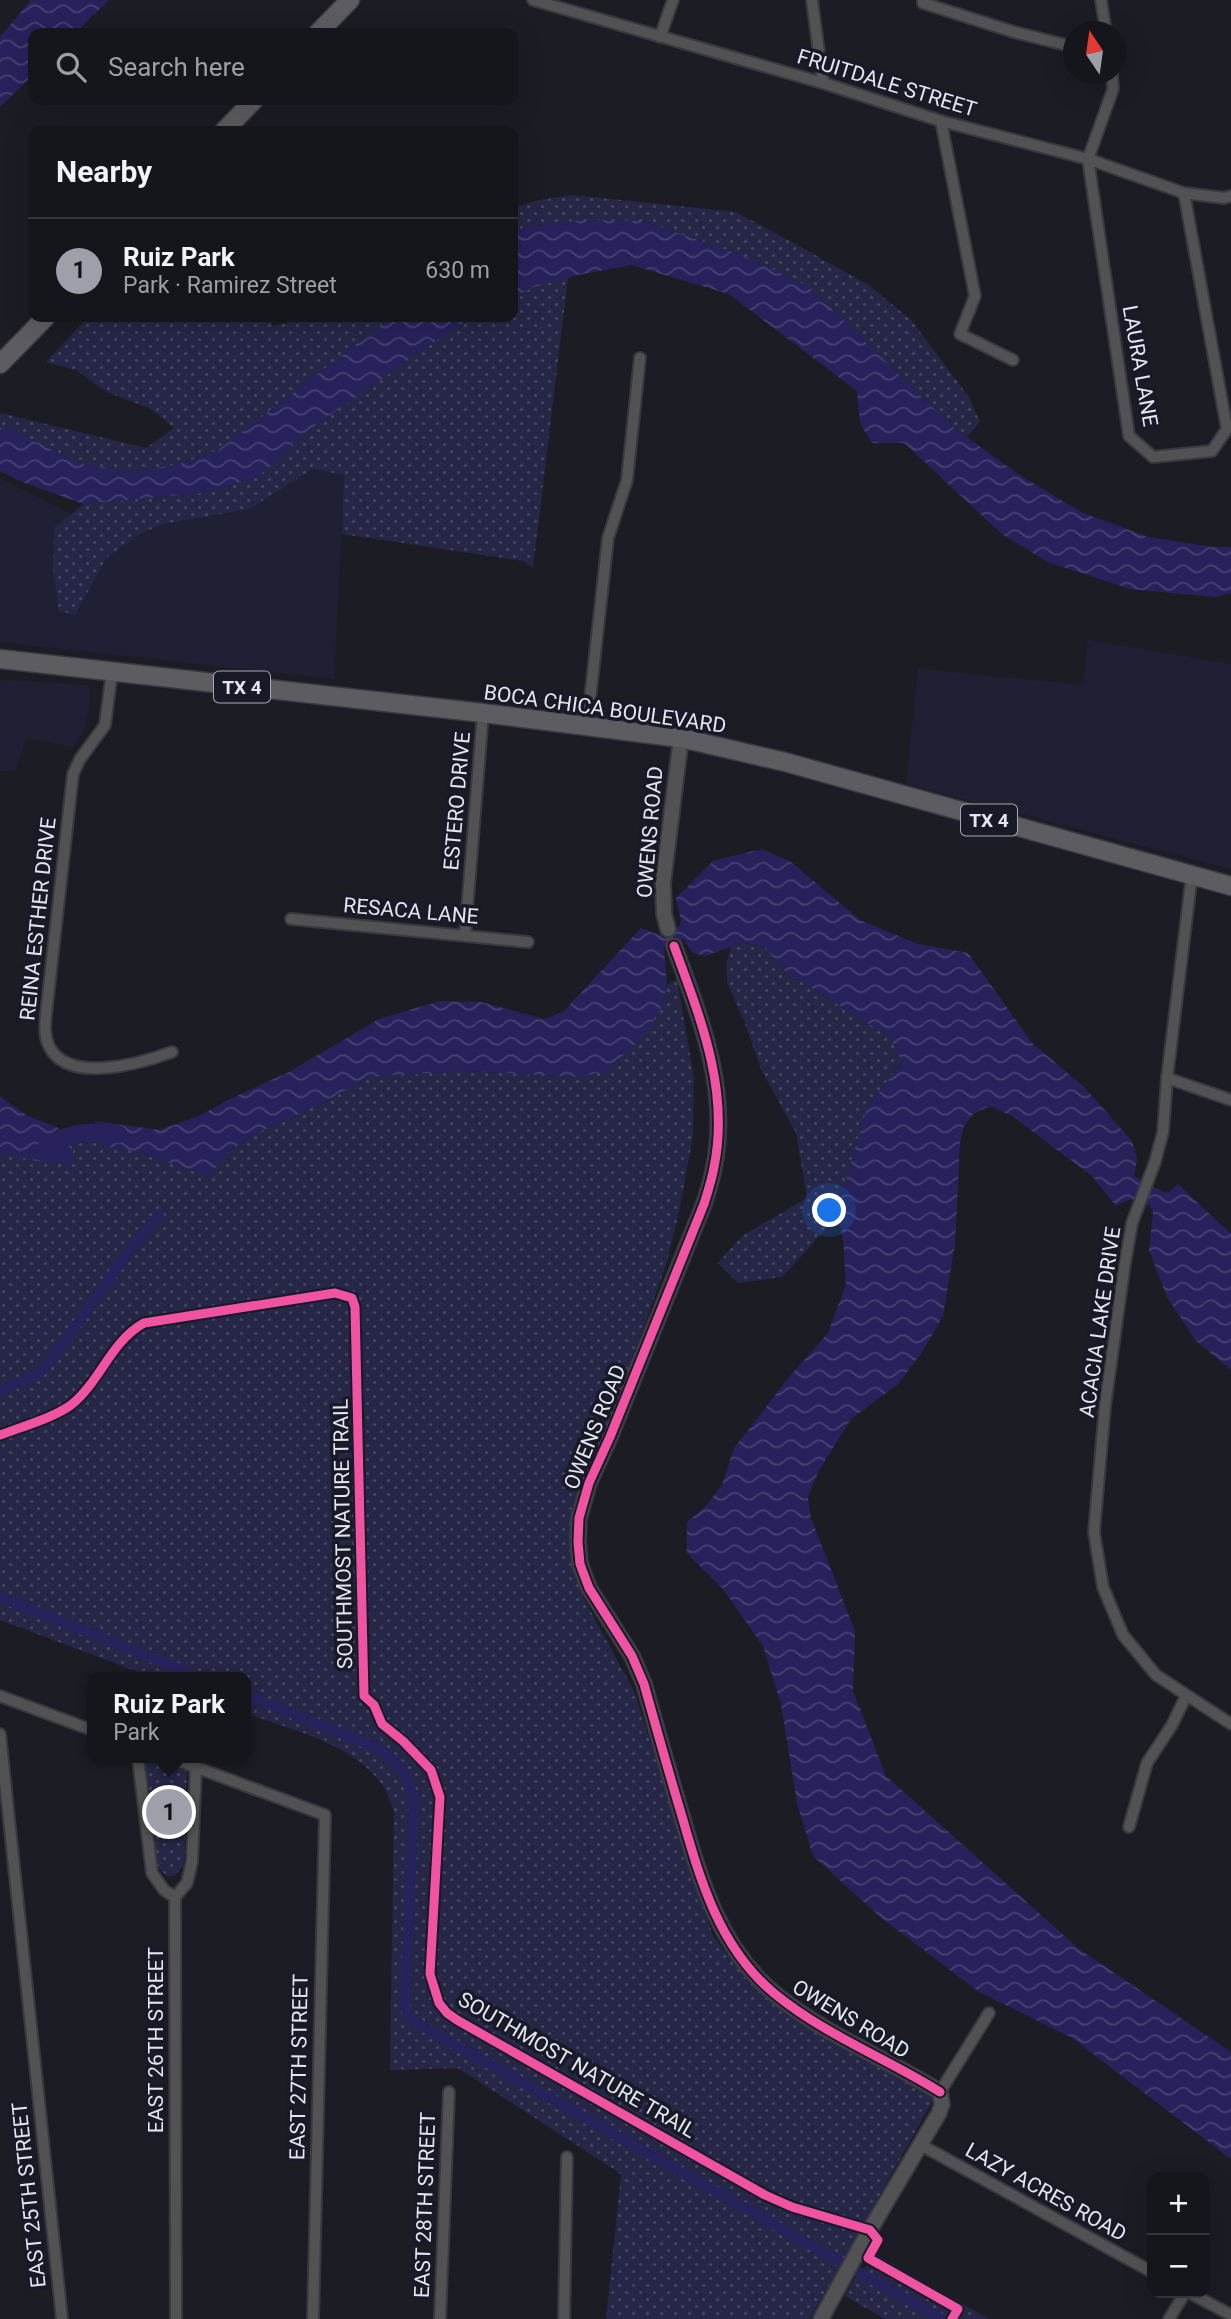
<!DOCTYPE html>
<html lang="en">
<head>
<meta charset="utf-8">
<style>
	body { margin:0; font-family:Roboto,sans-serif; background:#1e1f24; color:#f1f3f6 }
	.controls { position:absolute; right:21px; bottom:21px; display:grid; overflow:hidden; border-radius:14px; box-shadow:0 7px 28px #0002 }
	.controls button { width:63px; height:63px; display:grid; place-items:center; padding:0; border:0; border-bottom:2px solid #34353a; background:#15161b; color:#f1f3f6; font:35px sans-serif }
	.compass { position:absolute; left:1063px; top:21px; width:63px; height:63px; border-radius:50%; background:#15161b; box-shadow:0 7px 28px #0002; rotate:347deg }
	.you { position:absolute; left:830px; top:1211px; width:24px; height:24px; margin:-18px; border:5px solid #fff; border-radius:50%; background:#1a73e8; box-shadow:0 0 0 10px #1a73e833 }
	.badge { display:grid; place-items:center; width:46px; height:46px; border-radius:50%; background:#9e9fa8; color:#111; font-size:23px; font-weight:700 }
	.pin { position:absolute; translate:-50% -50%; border:4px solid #fff; box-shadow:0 2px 7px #0006 }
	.popup { position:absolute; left:87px; top:1672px; width:164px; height:91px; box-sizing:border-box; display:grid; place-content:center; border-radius:14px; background:#15161b; filter:drop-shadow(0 2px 5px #0005); font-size:23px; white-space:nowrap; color:#9d9fa3 }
	.popup b { font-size:26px; color:#f1f3f6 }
	.popup::after { content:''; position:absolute; left:50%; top:100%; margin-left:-14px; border:14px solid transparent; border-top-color:#15161b }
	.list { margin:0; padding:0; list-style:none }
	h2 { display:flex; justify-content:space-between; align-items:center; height:91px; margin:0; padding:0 28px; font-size:30px }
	h2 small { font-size:23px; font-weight:400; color:#9d9fa3 }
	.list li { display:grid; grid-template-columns:46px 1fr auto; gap:21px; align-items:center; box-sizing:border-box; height:105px; padding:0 28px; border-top:2px solid #34353a }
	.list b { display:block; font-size:26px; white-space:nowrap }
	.list p { margin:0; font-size:23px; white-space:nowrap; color:#9d9fa3 }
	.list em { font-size:23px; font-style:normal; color:#9d9fa3 }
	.icon { flex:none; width:38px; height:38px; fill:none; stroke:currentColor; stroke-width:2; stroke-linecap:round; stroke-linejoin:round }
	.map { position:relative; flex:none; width:1231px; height:2319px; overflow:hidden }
	.search { position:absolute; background:#15161b; box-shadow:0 7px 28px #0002; left:28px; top:28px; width:490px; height:77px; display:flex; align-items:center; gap:18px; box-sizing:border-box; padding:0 24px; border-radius:14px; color:#9d9fa3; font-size:26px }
	.panel { position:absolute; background:#15161b; box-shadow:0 7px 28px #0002; left:28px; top:126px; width:490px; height:196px; border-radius:14px }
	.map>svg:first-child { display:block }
	.built { fill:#1f2033 }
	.green { fill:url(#green-dots) }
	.pitch { fill:#262647 }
	.water { fill:url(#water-waves) }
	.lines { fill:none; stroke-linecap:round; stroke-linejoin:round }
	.canal { stroke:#27225b; stroke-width:10 }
	.river { stroke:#27225b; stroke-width:18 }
	.minor-casing { stroke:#393a40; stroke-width:14 }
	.tertiary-casing { stroke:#393a40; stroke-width:18 }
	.primary-casing { stroke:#393a40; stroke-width:21 }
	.minor { stroke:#525255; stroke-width:10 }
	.tertiary { stroke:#525255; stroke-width:14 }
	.primary { stroke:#5d5d61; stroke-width:18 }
	.cycleway-casing { stroke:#191a28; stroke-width:13 }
	.cycleway { stroke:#f153a3; stroke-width:9 }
	.labels { text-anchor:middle; stroke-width:7; stroke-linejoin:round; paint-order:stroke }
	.shield { fill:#191a28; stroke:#a7a8b3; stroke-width:2 }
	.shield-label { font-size:19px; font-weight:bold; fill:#e4e5ef }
	.street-label { font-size:21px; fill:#e4e5ef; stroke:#191a28 }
</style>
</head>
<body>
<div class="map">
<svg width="1231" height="2319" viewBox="0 0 1231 2319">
	<defs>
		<pattern id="green-dots" width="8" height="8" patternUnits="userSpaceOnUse" patternTransform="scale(1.75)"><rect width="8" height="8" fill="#262647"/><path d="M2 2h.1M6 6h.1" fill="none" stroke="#454562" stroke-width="1.8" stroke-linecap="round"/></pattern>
		<pattern id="water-waves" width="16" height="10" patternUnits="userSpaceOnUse" patternTransform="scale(1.75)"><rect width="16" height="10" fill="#27225b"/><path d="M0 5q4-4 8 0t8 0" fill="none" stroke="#464273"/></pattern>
	</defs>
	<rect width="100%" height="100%" fill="#1c1d24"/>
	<g class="built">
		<polygon points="301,459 345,462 334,679 0,642 0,478 79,518 261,497"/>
		<polygon points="1088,640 1231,664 1231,869 906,784 918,669 1083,685"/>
		<polygon points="0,680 89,685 89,709 85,728 74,747 26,738 15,772 0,771"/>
	</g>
	<g class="green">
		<polygon points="573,195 736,212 792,242 870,286 911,320 969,397 980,422 967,437 955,429 809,287 744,256 643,221 585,220 525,227 513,234 513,208 539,200"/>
		<polygon points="568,278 533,568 523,561 342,534 344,475 313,469 249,509 168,523 143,532 107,557 75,615 59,611 53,569 54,528 84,504 212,492 260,475 317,424 459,325 475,317 513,317 513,297 533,287"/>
		<polygon points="88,317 270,317 272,326 315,317 392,317 219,450 177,465 127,472 77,462 10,429 0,428 0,413 146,448 174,428 151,409 107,392 76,370 46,362"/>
		<polygon points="742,943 764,946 786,972 890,1037 902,1061 867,1108 837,1210 825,1230 782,1277 738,1283 718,1263 742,1236 807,1198 796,1133 761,1069 745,1023 727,982 727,961 731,947"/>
		<path d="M 677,979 L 694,1078 L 693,1136 L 678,1217 L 666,1265 L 571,1530 L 571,1557 L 584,1599 L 634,1691 L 713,1936 L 748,1981 L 800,2018 L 926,2092 L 933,2100 L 810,2319 L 606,2319 L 621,2174 L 458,2068 L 390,2070 L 394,1812 C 391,1804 388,1794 383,1786 C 355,1744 292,1730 246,1713 L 246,1677 L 152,1677 L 0,1620 L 0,1144 L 73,1154 L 72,1143 L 95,1138 L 102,1146 L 134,1151 L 209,1176 L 227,1153 L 253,1135 L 323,1103 L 370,1077 L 463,1071 L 581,1077 L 662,1006 L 667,985 Z"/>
		<polygon points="145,1758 187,1771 184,1866 174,1876 167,1876 157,1867"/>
		<polygon points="877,2255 989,2319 885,2319 845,2296 856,2276"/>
	</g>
	<polygon class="pitch" points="158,1794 179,1794 178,1829 157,1829"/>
	<g class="water">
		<polygon points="31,0 109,0 75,33 33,33 33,75 0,107 0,37"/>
		<polygon points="585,220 643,221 744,256 809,287 955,429 1021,476 1081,512 1148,537 1213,547 1231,547 1231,593 1215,597 1130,589 1048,562 1003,535 904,443 872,443 860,423 857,391 729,294 631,265 578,275 534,287 513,297 513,234 525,227"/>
		<polygon points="392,317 475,317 459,325 317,424 260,475 212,492 84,504 22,482 0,471 0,428 10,429 77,462 127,472 177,465 217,451"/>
		<polygon points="762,849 791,862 860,920 918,944 968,953 1032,1043 1083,1086 1132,1141 1137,1158 1134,1176 1164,1192 1169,1192 1178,1184 1231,1234 1231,1370 1195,1340 1167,1297 1149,1250 1153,1213 1150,1206 1131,1199 1116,1206 1092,1176 1012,1116 990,1106 973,1114 964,1126 960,1143 955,1244 943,1316 921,1354 898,1384 851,1419 819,1470 808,1497 811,1518 855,1631 853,1691 886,1776 1079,1949 1231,2052 1231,2159 1072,2038 979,1992 880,1917 813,1856 797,1803 781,1704 763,1646 723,1589 687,1553 687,1522 706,1506 722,1485 734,1448 790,1376 828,1333 846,1284 843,1240 837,1210 867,1108 902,1062 890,1037 786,972 764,946 742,943 705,956 693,953 683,939 664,947 667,985 662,1006 646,1033 608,1070 581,1077 463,1071 370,1077 323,1103 253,1135 227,1153 209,1176 134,1151 102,1146 95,1138 95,1121 159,1130 197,1117 234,1097 289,1072 379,1019 440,1001 481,1002 544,1019 563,1012 641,928 659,935 679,927 681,920 676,898 713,861"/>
		<path d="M 0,1096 C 9,1103 19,1111 29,1116 C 50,1127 71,1124 73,1154 L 51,1164 L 0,1153 Z"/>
	</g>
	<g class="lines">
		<g class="canal">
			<polyline points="64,1158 68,1162"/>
			<polyline points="0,1391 37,1375 50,1362 130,1250 159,1215"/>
			<polyline points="0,1597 200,1677"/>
			<path d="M 246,1695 L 380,1749 C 402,1764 406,1775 414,1799 L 405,2004 L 408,2016 L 427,2029 L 942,2319"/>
		</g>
		<path class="river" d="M 47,1145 C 73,1133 90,1130 118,1134"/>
		<g class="minor-casing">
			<g id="minor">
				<polyline points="533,0 823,83 941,121 1088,159 1184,193 1224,198 1231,196"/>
				<polyline points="812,0 823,83"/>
				<polyline points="923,0 923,3 1014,32 1074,47"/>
				<polyline points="1101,0 1106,32"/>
				<polyline points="660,37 673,0"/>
				<polyline points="1112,74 1113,89 1088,159 1129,436 1153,457 1212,451 1227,429 1184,193"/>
				<polyline points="941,121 975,296 960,334 1013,360"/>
				<path d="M 112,672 L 105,725 L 80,759 L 73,774 L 46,1014 C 45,1025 44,1036 49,1046 C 68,1085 142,1063 172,1052"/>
				<polyline points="587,726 608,538 627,480 640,358"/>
				<polyline points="1192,874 1167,1078 1163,1132 1155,1162 1132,1223 1124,1269 1105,1406 1094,1532 1103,1587 1123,1635 1156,1675 1231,1724"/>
				<polyline points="291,919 528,942"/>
				<polyline points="465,935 483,713"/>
				<polyline points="1167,1078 1231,1100"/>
				<polyline points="0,1696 92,1730"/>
				<polyline points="0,1734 62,2319"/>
				<polyline points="138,1758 152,1873 164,1890 175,1897"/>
				<polyline points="171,1758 325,1815 313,2319"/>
				<polyline points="1129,1827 1147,1763 1172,1725 1186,1696"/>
				<polyline points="940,2092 989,2013"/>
				<polyline points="921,2145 1152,2272"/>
				<polyline points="1190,2293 1231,2315"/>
				<polyline points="176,2319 175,1897 187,1883 192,1862 196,1766"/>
				<polyline points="440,2319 449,2092"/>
				<polyline points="564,2319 567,2157"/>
				<polyline points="1169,2319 1185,2293"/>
			</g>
		</g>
		<g class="tertiary-casing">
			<g id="tertiary">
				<polyline points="668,929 664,914 663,883 681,738"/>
				<path d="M 674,946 C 700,1017 730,1090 714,1167 C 712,1179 708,1191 704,1204 L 610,1437 L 589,1483 L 579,1518 L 578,1542 L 580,1564 L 589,1588 L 632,1656 L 644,1684 C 656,1727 668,1770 681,1813 C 700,1879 719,1948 775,1994 C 825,2035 886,2058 940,2092 L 942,2104 L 939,2113 L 864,2240 L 821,2319"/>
			</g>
		</g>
		<g class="primary-casing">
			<g id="primary">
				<polyline points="318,33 350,0"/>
				<polyline points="224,131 254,100"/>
				<polyline points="0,364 46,317"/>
				<polyline points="0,659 483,713 681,738 785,762 1231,886"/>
			</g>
		</g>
		<use href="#minor" class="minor"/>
		<use href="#tertiary" class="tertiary"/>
		<use href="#primary" class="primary"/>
		<g class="cycleway-casing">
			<g id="cycleway">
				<path d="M 674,946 C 700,1017 730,1090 714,1167 C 712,1179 708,1191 704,1204 L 610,1437 L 589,1483 L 579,1518 L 578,1542 L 580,1564 L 589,1588 L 632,1656 L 644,1684 C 656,1727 668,1770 681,1813 C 700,1879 719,1948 775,1994 C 825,2035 886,2058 940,2092"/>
				<path d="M 0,1435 C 21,1427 53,1418 71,1405 C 100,1382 111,1341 144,1323 L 335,1293 L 352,1298 L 355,1307 L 364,1696 L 374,1705 L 382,1724 L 403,1741 L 431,1770 L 440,1797 L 430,1974 L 439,2003 L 447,2013 L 457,2020 L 765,2195 L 792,2207 L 870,2230 L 878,2240 L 868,2258 L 958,2309 L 952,2319"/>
			</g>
		</g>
		<use href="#cycleway" class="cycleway"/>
	</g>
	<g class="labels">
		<g class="shield">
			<rect x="214" y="671.5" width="56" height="31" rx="5"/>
			<rect x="961" y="804.5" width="56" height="31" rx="5"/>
		</g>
		<g class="shield-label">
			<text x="242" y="694">TX 4</text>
			<text x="989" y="827">TX 4</text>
		</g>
		<g class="street-label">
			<text transform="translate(887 83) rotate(17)" y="7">FRUITDALE STREET</text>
			<text transform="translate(1140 366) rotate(80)" y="7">LAURA LANE</text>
			<text transform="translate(605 709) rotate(8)" y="7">BOCA CHICA BOULEVARD</text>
			<text transform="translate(457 801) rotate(-85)" y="7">ESTERO DRIVE</text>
			<text transform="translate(650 832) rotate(-85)" y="7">OWENS ROAD</text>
			<text transform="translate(411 911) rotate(5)" y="7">RESACA LANE</text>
			<text transform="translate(38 919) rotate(-84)" y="7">REINA ESTHER DRIVE</text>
			<text transform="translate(1100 1322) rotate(-82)" y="7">ACACIA LAKE DRIVE</text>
			<text transform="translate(595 1427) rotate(-68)" y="7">OWENS ROAD</text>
			<text transform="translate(343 1534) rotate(-91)" y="7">SOUTHMOST NATURE TRAIL</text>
			<text transform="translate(851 2019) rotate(31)" y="7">OWENS ROAD</text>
			<text transform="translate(156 2040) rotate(-90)" y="7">EAST 26TH STREET</text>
			<text transform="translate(577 2065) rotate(30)" y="7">SOUTHMOST NATURE TRAIL</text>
			<text transform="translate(299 2067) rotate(-89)" y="7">EAST 27TH STREET</text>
			<text transform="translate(1046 2192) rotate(29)" y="7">LAZY ACRES ROAD</text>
			<text transform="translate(29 2195) rotate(-96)" y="7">EAST 25TH STREET</text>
			<text transform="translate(425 2205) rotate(-88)" y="7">EAST 28TH STREET</text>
		</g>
	</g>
</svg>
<div class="controls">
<button>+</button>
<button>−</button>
</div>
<svg class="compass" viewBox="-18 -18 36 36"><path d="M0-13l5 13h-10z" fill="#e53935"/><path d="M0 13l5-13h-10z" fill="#9d9fa3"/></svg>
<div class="you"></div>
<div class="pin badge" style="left:169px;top:1812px">1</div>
<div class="popup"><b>Ruiz Park</b>Park</div>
<div class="search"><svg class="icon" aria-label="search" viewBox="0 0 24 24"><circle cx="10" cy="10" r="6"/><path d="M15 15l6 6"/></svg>Search here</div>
<section class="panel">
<h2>Nearby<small></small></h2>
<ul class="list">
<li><span class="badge">1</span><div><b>Ruiz Park</b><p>Park · Ramirez Street</p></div><em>630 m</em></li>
</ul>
</section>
</div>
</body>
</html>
